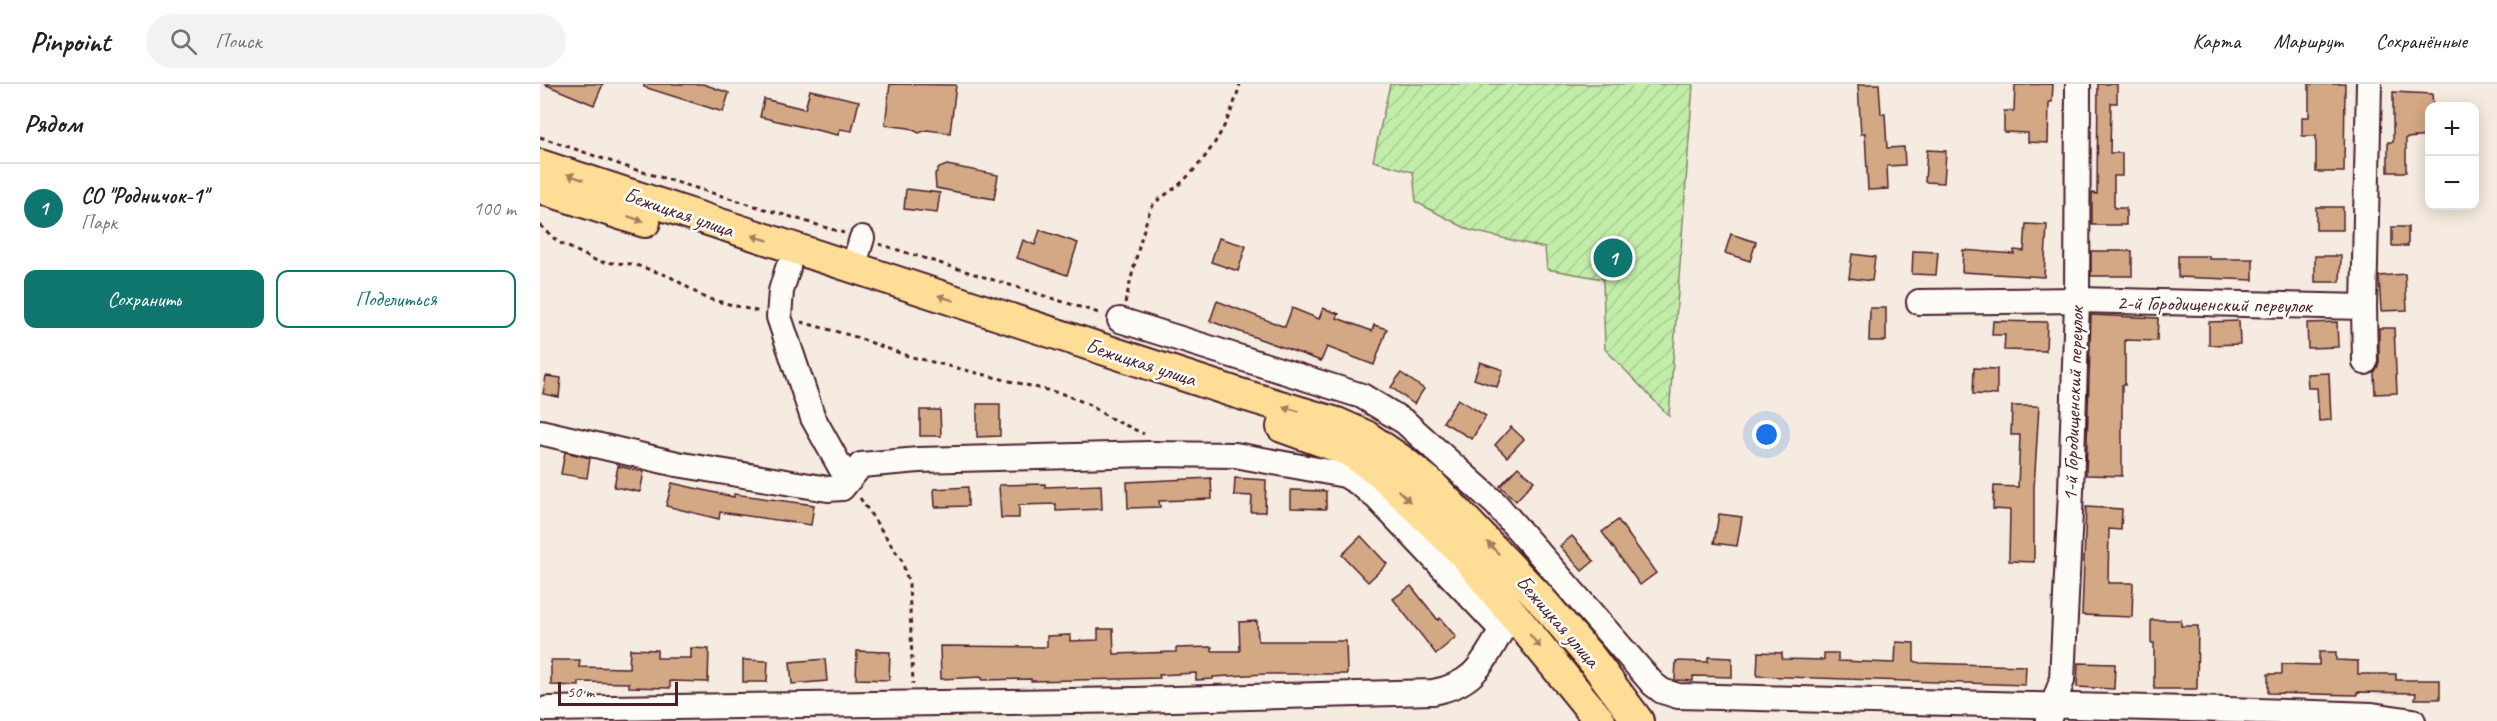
<!DOCTYPE html>
<html lang="ru">
<head>
<meta charset="utf-8">
<style>
	body { margin:0; font-family:Caveat,sans-serif; background:#f2f2f2; color:#222 }
	.controls { position:absolute; right:18px; top:18px; display:grid; overflow:hidden; border-radius:12px; box-shadow:0 3px 15px #0003 }
	.controls button { width:54px; height:54px; display:grid; place-items:center; padding:0; border:0; border-bottom:2px solid #e0e0e0; background:#fff; color:#222; font:30px sans-serif }
	.scale { position:absolute; left:18px; bottom:15px; width:120px; box-sizing:border-box; padding-left:6px; border:3px solid #4a1f2b; border-top:0; font-size:16px; line-height:21px; white-space:nowrap; color:#4a1f2b; -webkit-text-stroke:4px #fdfcf7; paint-order:stroke }
	.you { position:absolute; left:1227px; top:351px; width:21px; height:21px; margin:-15px; border:4px solid #fff; border-radius:50%; background:#1a73e8; box-shadow:0 0 0 9px #1a73e833 }
	.badge { display:grid; place-items:center; width:39px; height:39px; border-radius:50%; background:#0f766e; color:#fff; font-size:20px; font-weight:700 }
	.pin { position:absolute; translate:-50% -50%; border:3px solid #fff; box-shadow:0 2px 6px #0006 }
	.list { margin:0; padding:0; list-style:none }
	h2 { display:flex; justify-content:space-between; align-items:center; height:78px; margin:0; padding:0 24px; font-size:26px }
	h2 small { font-size:20px; font-weight:400; color:#767676 }
	.list li { display:grid; grid-template-columns:39px 1fr auto; gap:18px; align-items:center; box-sizing:border-box; height:90px; padding:0 24px; border-top:2px solid #e0e0e0 }
	.list b { display:block; font-size:22px; white-space:nowrap }
	.list p { margin:0; font-size:20px; white-space:nowrap; color:#767676 }
	.list em { font-size:20px; font-style:normal; color:#767676 }
	.actions { display:flex; gap:12px; padding:18px 24px }
	.actions a { flex:1; padding:14px 0; border:2px solid #0f766e; border-radius:12px; text-align:center; font-size:21px; color:#0f766e }
	.actions .main { background:#0f766e; color:#fff }
	.icon { flex:none; width:33px; height:33px; fill:none; stroke:currentColor; stroke-width:2; stroke-linecap:round; stroke-linejoin:round }
	.map { position:relative; flex:none; width:1957px; height:637px; overflow:hidden }
	header { display:flex; align-items:center; gap:36px; box-sizing:border-box; height:84px; padding:0 30px; background:#fff; border-bottom:2px solid #e0e0e0 }
	header strong { font-size:28px }
	nav { display:flex; gap:33px; margin-inline-start:auto; font-size:21px }
	.search { width:420px; height:54px; background:#f2f2f2; display:flex; align-items:center; gap:15px; box-sizing:border-box; padding:0 21px; border-radius:33px; color:#767676; font-size:22px }
	main { display:flex }
	aside { flex:1; background:#fff }
	.map>svg:first-child { display:block }
	.garden { fill:url(#garden-furrows); stroke:#86866a; stroke-width:1.5 }
	.building { fill:#d3a884; stroke:#4a1f2b; stroke-width:1.5 }
	.lines { fill:none; stroke-linecap:round; stroke-linejoin:round }
	.minor-casing { stroke:#4a1f2b; stroke-width:28 }
	.major-casing { stroke:#4a1f2b; stroke-width:34 }
	.path { stroke:#4a1f2b; stroke-width:3; stroke-dasharray:4.5 4.5; stroke-linecap:butt }
	.minor { stroke:#fdfcf7; stroke-width:24 }
	.major { stroke:#fedd96; stroke-width:30 }
	.oneway { fill:#a47e60 }
	.labels { text-anchor:middle; stroke-width:5; stroke-linejoin:round; paint-order:stroke }
	.street-label { font-size:21px; fill:#4a1f2b; stroke:#fdfcf7 }
</style>
</head>
<body>
<header>
<strong>Pinpoint</strong>
<div class="search"><svg class="icon" aria-label="search" viewBox="0 0 24 24"><circle cx="10" cy="10" r="6"/><path d="M15 15l6 6"/></svg>Поиск</div>
<nav><a>Карта</a><a>Маршрут</a><a>Сохранённые</a></nav>
</header>
<main>
<aside>
<h2>Рядом<small></small></h2>
<ul class="list">
<li><span class="badge">1</span><div><b>СО &quot;Родничок-1&quot;</b><p>Парк</p></div><em>100 m</em></li>
</ul>
<div class="actions"><a class="main">Сохранить</a><a>Поделиться</a></div>
</aside>
<div class="map">
<svg width="1957" height="637" viewBox="0 0 1957 637">
	<defs>
		<pattern id="garden-furrows" width="10" height="10" patternUnits="userSpaceOnUse" patternTransform="scale(1.5)"><rect width="10" height="10" fill="#c2eda9"/><path d="M-1 1l2-2M0 10L10 0M9 11l2-2" fill="none" stroke="#a8cb92"/></pattern>
	</defs>
	<rect width="100%" height="100%" fill="#f5ebe0"/>
	<filter id="ink" filterUnits="userSpaceOnUse"><feTurbulence type="fractalNoise" baseFrequency=".0167" numOctaves="2"/><feDisplacementMap in="SourceGraphic" scale="12" xChannelSelector="R" yChannelSelector="G"/><feConvolveMatrix kernelMatrix="1 2 1 2 8 2 1 2 1" color-interpolation-filters="sRGB"/></filter>
	<g filter="url(#ink)">
		<polygon class="garden" points="850,0 1153,0 1129,332 1065,265 1063,195 1007,185 1005,164 929,146 876,118 873,88 833,77"/>
		<g class="building">
			<polygon points="4,0 63,0 54,21"/>
			<polygon points="104,0 163,0 189,9 183,28 104,3"/>
			<polygon points="350,0 416,1 410,49 387,46 379,49 369,44 345,41"/>
			<polygon points="1318,0 1339,0 1341,30 1345,30 1347,64 1364,63 1365,81 1347,82 1348,105 1328,106 1325,49 1321,50"/>
			<polygon points="1513,0 1512,18 1509,18 1508,59 1488,58 1488,49 1464,48 1464,27 1474,27 1475,1"/>
			<polygon points="1558,0 1577,0 1577,19 1571,19 1570,69 1582,69 1582,92 1574,92 1574,124 1586,124 1586,141 1552,141 1552,109 1557,110"/>
			<polygon points="1769,0 1805,0 1804,88 1776,88 1776,52 1762,52 1762,33 1769,33"/>
			<polygon points="270,6 319,17 312,47 300,45 298,51 220,33 224,15 265,25"/>
			<polygon points="1853,8 1892,10 1893,22 1890,22 1890,52 1866,54 1866,88 1848,88 1848,58 1853,58"/>
			<polygon points="1387,66 1406,67 1404,99 1385,98"/>
			<polygon points="407,81 458,91 454,115 396,104 395,90 399,84"/>
			<polygon points="366,105 400,109 397,129 364,125"/>
			<rect x="1776" y="123" width="27" height="23"/>
			<polygon points="1486,140 1507,141 1504,193 1422,188 1423,166 1474,170 1474,166 1484,167"/>
			<rect x="1852" y="143" width="16" height="19"/>
			<polygon points="500,146 538,159 527,191 477,174 483,156 495,161"/>
			<polygon points="1191,150 1216,158 1210,177 1185,169"/>
			<polygon points="679,154 706,162 698,187 671,178"/>
			<polygon points="1373,167 1398,168 1396,191 1372,190"/>
			<rect x="1551" y="167" width="41" height="25"/>
			<polygon points="1312,170 1335,173 1332,197 1309,194"/>
			<polygon points="1638,172 1669,172 1669,175 1713,175 1713,196 1638,193"/>
			<polygon points="1775,172 1801,172 1800,198 1775,198"/>
			<polygon points="1865,190 1867,226 1841,227 1839,192"/>
			<polygon points="677,217 745,243 752,224 779,235 783,224 799,230 797,234 832,247 834,241 847,245 834,281 787,263 781,277 670,237"/>
			<polygon points="1330,224 1346,224 1346,257 1329,257"/>
			<polygon points="1551,231 1618,234 1617,257 1585,256 1585,301 1582,301 1582,392 1546,391"/>
			<polygon points="1453,237 1507,238 1506,267 1464,266 1465,251 1452,251"/>
			<polygon points="1699,237 1700,260 1669,261 1669,238"/>
			<polygon points="1797,238 1798,263 1768,264 1767,239"/>
			<polygon points="1839,244 1854,244 1857,309 1835,310 1834,289 1839,278"/>
			<polygon points="940,278 963,286 957,303 934,295"/>
			<polygon points="1434,284 1457,285 1457,311 1433,310"/>
			<polygon points="861,289 884,305 874,320 851,303"/>
			<polygon points="1789,289 1791,336 1779,337 1777,304 1768,304 1767,290"/>
			<polygon points="6,292 21,294 19,313 3,310"/>
			<polygon points="918,315 946,332 932,355 903,338"/>
			<polygon points="437,320 460,320 460,352 437,353"/>
			<polygon points="1472,322 1499,322 1494,404 1494,478 1469,477 1470,426 1453,425 1454,402 1478,403 1480,351 1471,351"/>
			<polygon points="380,326 400,326 401,352 380,352"/>
			<polygon points="971,343 984,355 967,373 955,361"/>
			<polygon points="25,368 50,374 47,394 21,390"/>
			<polygon points="78,382 104,388 100,408 74,403"/>
			<polygon points="978,383 994,397 976,417 960,402"/>
			<polygon points="671,394 672,415 619,417 620,423 588,424 587,398"/>
			<polygon points="695,394 726,396 725,428 711,428 712,412 694,411"/>
			<polygon points="132,399 194,413 194,410 274,421 271,441 180,428 179,435 126,422"/>
			<polygon points="505,400 505,403 561,401 562,425 516,427 516,420 479,421 479,434 461,434 459,401"/>
			<polygon points="428,403 428,422 395,423 394,405"/>
			<polygon points="751,406 786,407 786,425 751,424"/>
			<polygon points="1546,423 1582,425 1581,446 1569,445 1568,499 1593,499 1592,533 1542,531"/>
			<polygon points="1179,430 1202,433 1197,462 1174,459"/>
			<polygon points="1078,436 1116,489 1100,501 1062,448"/>
			<polygon points="821,452 847,480 828,498 802,471"/>
			<polygon points="1032,452 1054,477 1042,487 1020,462"/>
			<polygon points="871,502 898,536 900,534 916,553 896,570 853,515"/>
			<polygon points="1611,536 1641,536 1641,542 1658,542 1657,605 1614,605 1614,559 1611,559"/>
			<polygon points="717,537 718,557 806,557 807,590 725,590 673,593 673,595 656,596 656,589 619,591 620,594 491,597 491,595 442,596 442,593 401,595 400,562 507,563 507,552 530,551 530,557 558,556 558,545 573,545 574,570 636,568 636,564 672,563 672,567 700,567 699,538"/>
			<polygon points="1356,558 1374,559 1374,577 1380,579 1486,582 1485,601 1217,592 1218,568 1242,569 1242,575 1284,576 1284,569 1298,569 1298,577 1355,579"/>
			<polygon points="151,564 169,565 168,598 130,597 130,604 89,603 89,599 39,598 39,602 11,601 11,576 40,576 39,583 89,584 90,565 117,566 117,574 151,574"/>
			<polygon points="317,567 350,568 349,596 316,595"/>
			<polygon points="1779,568 1796,568 1796,576 1818,577 1818,590 1856,590 1856,596 1900,596 1900,615 1875,615 1876,609 1817,608 1817,611 1728,609 1728,590 1742,590 1742,580 1779,581"/>
			<polygon points="1168,573 1192,574 1192,593 1153,592 1153,597 1135,596 1136,577 1168,578"/>
			<polygon points="285,575 287,597 252,600 250,578"/>
			<polygon points="203,576 228,577 227,598 203,598"/>
			<polygon points="1538,579 1575,580 1574,605 1537,603"/>
		</g>
		<g class="lines">
			<g class="minor-casing">
				<g id="minor">
					<polyline points="248,184 241,207 239,233 273,334 307,395"/>
					<polyline points="313,184 322,154"/>
					<polyline points="1379,218 1537,216 1824,223"/>
					<polyline points="580,236 822,312 865,338 956,420 1113,600 1122,607 1138,612 1687,626 1832,631 1873,637"/>
					<polyline points="1825,278 1824,223 1829,0"/>
					<path d="M 0,348 L 137,380 L 288,405 L 302,404 L 321,381 L 379,376 L 610,370 L 695,371 L 805,391 L 820,400 L 837,414 L 962,546 C 942,580 935,600 893,608 L 595,616 L 7,625"/>
					<polyline points="1508,637 1522,596 1531,407 1537,216 1538,0"/>
				</g>
			</g>
			<g class="major-casing">
				<g id="major">
					<polyline points="0,81 697,309 797,339 826,352 861,376 890,399 996,510 1051,574 1098,637"/>
					<polyline points="0,104 105,138"/>
					<polyline points="742,343 809,367 841,389 924,470 1060,637"/>
				</g>
			</g>
			<g class="path">
				<polyline points="0,53 90,84 304,149"/>
				<polyline points="0,141 18,158 59,178 93,180 129,192 165,214 220,228"/>
				<polyline points="339,160 562,230"/>
				<path d="M 585,219 C 589,204 606,129 613,121 C 621,112 633,107 642,98 C 671,71 690,38 700,0"/>
				<polyline points="261,238 313,252 368,272 523,310 548,320 568,333 604,350"/>
				<polyline points="320,414 362,477 369,500 373,600"/>
			</g>
			<use href="#minor" class="minor"/>
			<use href="#major" class="major"/>
		</g>
		<defs><path id="oneway-solid" d="M-6-.8H1V-3.2L6.5 0L1 3.2V.8H-6Z" transform="scale(1.5)"/></defs>
		<g class="oneway">
			<use href="#oneway-solid" transform="translate(35 93) rotate(-161)"/>
			<use href="#oneway-solid" transform="translate(96 135) rotate(18)"/>
			<use href="#oneway-solid" transform="translate(220 154) rotate(-163)"/>
			<use href="#oneway-solid" transform="translate(406 214) rotate(-162)"/>
			<use href="#oneway-solid" transform="translate(751 325) rotate(-164)"/>
			<use href="#oneway-solid" transform="translate(864 412) rotate(44)"/>
			<use href="#oneway-solid" transform="translate(953 464) rotate(-134)"/>
			<use href="#oneway-solid" transform="translate(995 557) rotate(51)"/>
		</g>
	</g>
	<g class="labels">
		<g class="street-label">
			<text transform="translate(139 128) rotate(19)" y="7">Бежицкая улица</text>
			<text transform="translate(1674 220) rotate(1)" y="7">2-й Городищенский переулок</text>
			<text transform="translate(601 278) rotate(18)" y="7">Бежицкая улица</text>
			<text transform="translate(1533 320) rotate(-88)" y="7">1-й Городищенский переулок</text>
			<text transform="translate(1018 537) rotate(49)" y="7">Бежицкая улица</text>
		</g>
	</g>
</svg>
<div class="controls">
<button>+</button>
<button>−</button>
</div>
<div class="scale">50 m</div>
<div class="you"></div>
<div class="pin badge" style="left:1073px;top:174px">1</div>
</div>
</main>
</body>
</html>
